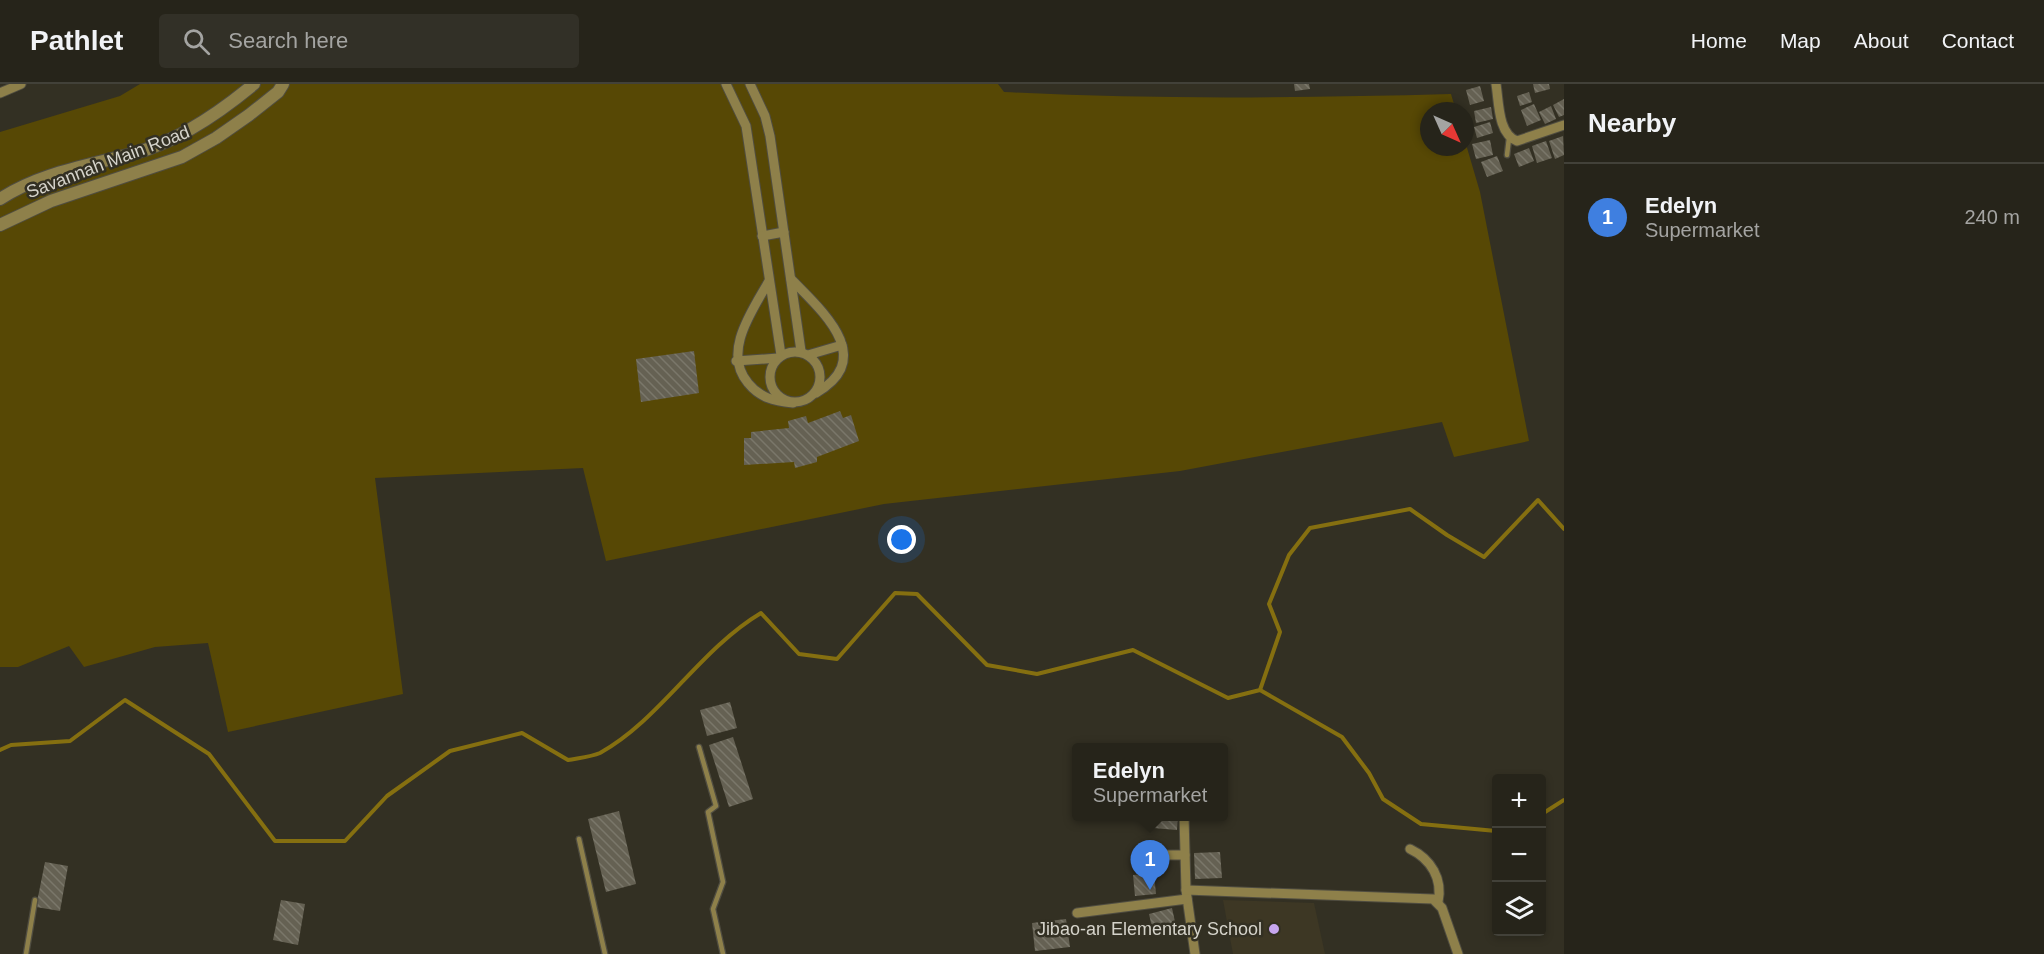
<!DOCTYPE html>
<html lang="en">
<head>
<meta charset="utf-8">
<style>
	body { margin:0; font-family:Helvetica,sans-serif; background:#323027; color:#f1f3f6 }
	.controls { position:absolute; right:18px; bottom:18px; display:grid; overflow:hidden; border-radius:6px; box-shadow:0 3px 9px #0003 }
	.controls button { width:54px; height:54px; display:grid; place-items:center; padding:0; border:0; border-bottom:2px solid #424139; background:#26241a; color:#f1f3f6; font:30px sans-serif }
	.compass { position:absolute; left:1420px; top:18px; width:54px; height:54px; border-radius:50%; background:#26241a; box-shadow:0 3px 9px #0003; rotate:135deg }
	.you { position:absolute; left:902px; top:456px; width:21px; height:21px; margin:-15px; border:4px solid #fff; border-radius:50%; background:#1a73e8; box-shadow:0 0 0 9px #1a73e833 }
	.badge { display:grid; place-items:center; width:39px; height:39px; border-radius:50%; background:#db2777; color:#fff; font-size:20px; font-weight:700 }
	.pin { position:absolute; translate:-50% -50px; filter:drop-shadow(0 2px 3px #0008) }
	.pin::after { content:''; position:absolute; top:32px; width:21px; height:18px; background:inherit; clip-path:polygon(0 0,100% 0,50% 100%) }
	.popup { position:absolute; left:1072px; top:659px; width:156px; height:78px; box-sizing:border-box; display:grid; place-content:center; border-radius:6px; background:#26241a; filter:drop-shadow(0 2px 4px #0005); font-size:20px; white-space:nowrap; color:#a4a4a2 }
	.popup b { font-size:22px; color:#f1f3f6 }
	.popup::after { content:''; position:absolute; left:50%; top:100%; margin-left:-12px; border:12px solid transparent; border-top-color:#26241a }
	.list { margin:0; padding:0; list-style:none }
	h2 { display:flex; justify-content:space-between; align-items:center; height:78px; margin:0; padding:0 24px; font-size:26px }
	h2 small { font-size:20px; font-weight:400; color:#a4a4a2 }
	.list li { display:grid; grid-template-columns:39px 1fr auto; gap:18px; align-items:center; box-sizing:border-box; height:108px; padding:0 24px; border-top:2px solid #424139 }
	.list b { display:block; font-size:22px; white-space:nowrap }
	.list p { margin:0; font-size:20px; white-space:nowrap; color:#a4a4a2 }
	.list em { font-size:20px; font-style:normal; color:#a4a4a2 }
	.icon { flex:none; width:33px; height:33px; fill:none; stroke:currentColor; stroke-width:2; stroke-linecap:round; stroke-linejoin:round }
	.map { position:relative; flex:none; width:1564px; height:870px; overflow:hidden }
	header { display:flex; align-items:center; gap:36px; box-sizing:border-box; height:84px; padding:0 30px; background:#26241a; border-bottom:2px solid #424139 }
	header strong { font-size:28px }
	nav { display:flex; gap:33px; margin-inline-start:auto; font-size:21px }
	.search { width:420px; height:54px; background:#323027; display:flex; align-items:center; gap:15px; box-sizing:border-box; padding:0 21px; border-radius:6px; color:#a4a4a2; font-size:22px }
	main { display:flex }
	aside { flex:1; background:#26241a }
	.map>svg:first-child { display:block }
	.built { fill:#3d3724 }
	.grass { fill:#574805 }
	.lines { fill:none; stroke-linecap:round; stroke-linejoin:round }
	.stream { stroke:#856f10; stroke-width:4 }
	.building { fill:url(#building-back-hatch) }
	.service-casing { stroke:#504d41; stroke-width:7 }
	.minor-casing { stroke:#504d41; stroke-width:11 }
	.tertiary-casing { stroke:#504d41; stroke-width:14 }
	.service { stroke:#8e804a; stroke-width:4.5 }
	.minor { stroke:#8e804a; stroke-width:9 }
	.tertiary { stroke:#8e804a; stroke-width:12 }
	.poi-dot { fill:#c7a6ef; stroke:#333023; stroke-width:2 }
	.labels { text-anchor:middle; stroke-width:5; stroke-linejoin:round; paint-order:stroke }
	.street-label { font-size:18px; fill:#d5d3ca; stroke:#333023 }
	.poi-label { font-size:18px; fill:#d5d3ca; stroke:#333023; text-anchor:end }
</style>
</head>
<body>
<header>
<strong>Pathlet</strong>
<div class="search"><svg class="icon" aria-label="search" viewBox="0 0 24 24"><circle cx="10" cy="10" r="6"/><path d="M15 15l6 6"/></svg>Search here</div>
<nav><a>Home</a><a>Map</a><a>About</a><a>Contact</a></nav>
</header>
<main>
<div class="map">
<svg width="1564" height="870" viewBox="0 0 1564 870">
	<defs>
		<pattern id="building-back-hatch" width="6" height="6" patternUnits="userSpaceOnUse" patternTransform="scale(1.5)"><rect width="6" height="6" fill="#656153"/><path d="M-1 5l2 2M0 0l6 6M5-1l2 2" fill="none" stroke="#7a776a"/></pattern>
	</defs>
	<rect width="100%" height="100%" fill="#333023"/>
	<polygon class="built" points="1223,816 1314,819 1325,870 1233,870"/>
	<path class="grass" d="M 140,0 L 998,0 L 1004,8 C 1153,16 1302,14 1451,10 L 1456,27 L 1429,27 L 1429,63 L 1465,63 L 1465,57 L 1480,108 L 1529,357 L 1454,373 L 1442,338 L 1180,387 L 884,420 L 606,477 L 583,384 L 375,394 L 403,610 L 228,648 L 208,559 L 155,563 L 84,583 L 69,562 L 18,583 L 0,583 L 0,48 L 120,12 Z"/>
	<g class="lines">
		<g class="stream">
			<polyline points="1260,606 1342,653 1369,689 1383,715 1421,740 1496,747"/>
			<path d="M 0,666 L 11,661 L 70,657 L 125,616 L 209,670 L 275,757 L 345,757 L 387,712 L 450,667 L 522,649 L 568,676 C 578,674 591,673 600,669 C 660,636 699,566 761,529 L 799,570 L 837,575 L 895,509 L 917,510 L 987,581 L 1037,590 L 1133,566 L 1228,614 L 1260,606 L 1280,548 L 1269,520 L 1289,471 L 1310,444 L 1410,425 L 1447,451 L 1484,473 L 1538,416 L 1564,445"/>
			<polyline points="1542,730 1564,716"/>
		</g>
	</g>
	<g class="building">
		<polygon points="1294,0 1309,0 1310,5 1295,7"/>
		<polygon points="1533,0 1549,0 1550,5 1535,9"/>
		<polygon points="1480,2 1484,17 1470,21 1466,6"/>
		<polygon points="1529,8 1532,18 1520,22 1517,12"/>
		<polygon points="1564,15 1564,31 1559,33 1553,21"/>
		<polygon points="1534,20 1541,36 1527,42 1521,26"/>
		<polygon points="1551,22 1556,35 1545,40 1539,28"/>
		<polygon points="1491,23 1493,35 1476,39 1474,27"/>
		<polygon points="1490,38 1493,49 1477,54 1474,43"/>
		<polygon points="1563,52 1564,71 1555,75 1549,57"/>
		<polygon points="1490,56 1493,71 1476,75 1472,60"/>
		<polygon points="1546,57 1552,74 1537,79 1532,62"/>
		<polygon points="1529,64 1534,77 1519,83 1514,70"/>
		<polygon points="1497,72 1503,87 1487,93 1481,78"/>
		<polygon points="694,267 699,309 641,318 636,275"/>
		<polygon points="840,327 843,334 851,331 859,357 817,373 817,378 795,384 794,378 744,381 744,354 751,354 751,348 789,344 788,337 806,332 808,339"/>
		<polygon points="730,618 737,644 707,652 700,626"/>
		<polygon points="733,653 753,715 729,723 709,661"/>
		<polygon points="619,727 636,800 606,808 588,735"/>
		<polygon points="1154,732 1178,732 1177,746 1153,744"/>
		<polygon points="1220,768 1222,794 1195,795 1194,769"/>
		<polygon points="45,778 68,782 60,827 36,823"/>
		<polygon points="1154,789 1156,810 1135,812 1133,791"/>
		<polygon points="281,816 305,820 298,861 273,856"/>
		<polygon points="1172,824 1177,847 1154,852 1149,830"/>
		<polygon points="1066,835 1070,863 1035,867 1032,839"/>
	</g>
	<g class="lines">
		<g class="service-casing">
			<g id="service">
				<polyline points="1507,71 1509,54"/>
				<polyline points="699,663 716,722 708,728 723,798 713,825 723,870"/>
				<polyline points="579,755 605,870"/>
				<polyline points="26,870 35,816"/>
			</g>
		</g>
		<g class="minor-casing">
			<g id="minor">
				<polyline points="726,0 746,42 781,271"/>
				<polyline points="750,0 765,32 770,52 801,267"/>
				<path d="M 1496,0 C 1499,19 1498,50 1517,57 L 1564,41"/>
				<polyline points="0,9 21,0"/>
				<polyline points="762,152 784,148"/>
				<path d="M 791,195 C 822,227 877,274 816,309"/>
				<path d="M 769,197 C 752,227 722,268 748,299 C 760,314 774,317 793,319"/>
				<circle cx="795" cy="293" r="25"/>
				<polyline points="808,271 842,261"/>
				<polyline points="736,277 778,274"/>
				<polyline points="1184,732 1186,806 1195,870"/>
				<path d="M 1410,765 C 1431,775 1443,795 1438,818"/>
				<polyline points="1140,771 1185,771"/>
				<polyline points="1186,806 1433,815 1442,824 1458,870"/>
				<polyline points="1077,829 1187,815"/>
			</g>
		</g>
		<g class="tertiary-casing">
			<g id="tertiary">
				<path d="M 0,115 C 42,88 88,82 135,69 C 179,57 219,29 254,0"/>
				<polyline points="0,141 51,117 182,73 216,54 249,31 278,8 283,0"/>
			</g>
		</g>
		<use href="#service" class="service"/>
		<use href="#minor" class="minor"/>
		<use href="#tertiary" class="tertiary"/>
	</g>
	<circle class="poi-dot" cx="1274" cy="845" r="6"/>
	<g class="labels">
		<g class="street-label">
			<text transform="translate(108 78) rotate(-21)" y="6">Savannah Main Road</text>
		</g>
		<g class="poi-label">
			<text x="1262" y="851">Jibao-an Elementary School</text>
		</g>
	</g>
</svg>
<div class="controls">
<button>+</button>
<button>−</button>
<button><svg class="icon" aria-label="layers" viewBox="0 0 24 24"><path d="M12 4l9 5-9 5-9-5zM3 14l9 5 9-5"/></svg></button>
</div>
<svg class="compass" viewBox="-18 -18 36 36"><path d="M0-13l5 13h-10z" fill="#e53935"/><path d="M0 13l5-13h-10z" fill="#a4a4a2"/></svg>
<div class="you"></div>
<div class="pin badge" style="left:1150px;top:806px;background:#3f7fe0">1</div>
<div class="popup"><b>Edelyn</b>Supermarket</div>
</div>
<aside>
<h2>Nearby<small></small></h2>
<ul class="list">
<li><span class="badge" style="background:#3f7fe0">1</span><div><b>Edelyn</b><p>Supermarket</p></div><em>240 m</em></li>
</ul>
</aside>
</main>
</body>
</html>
